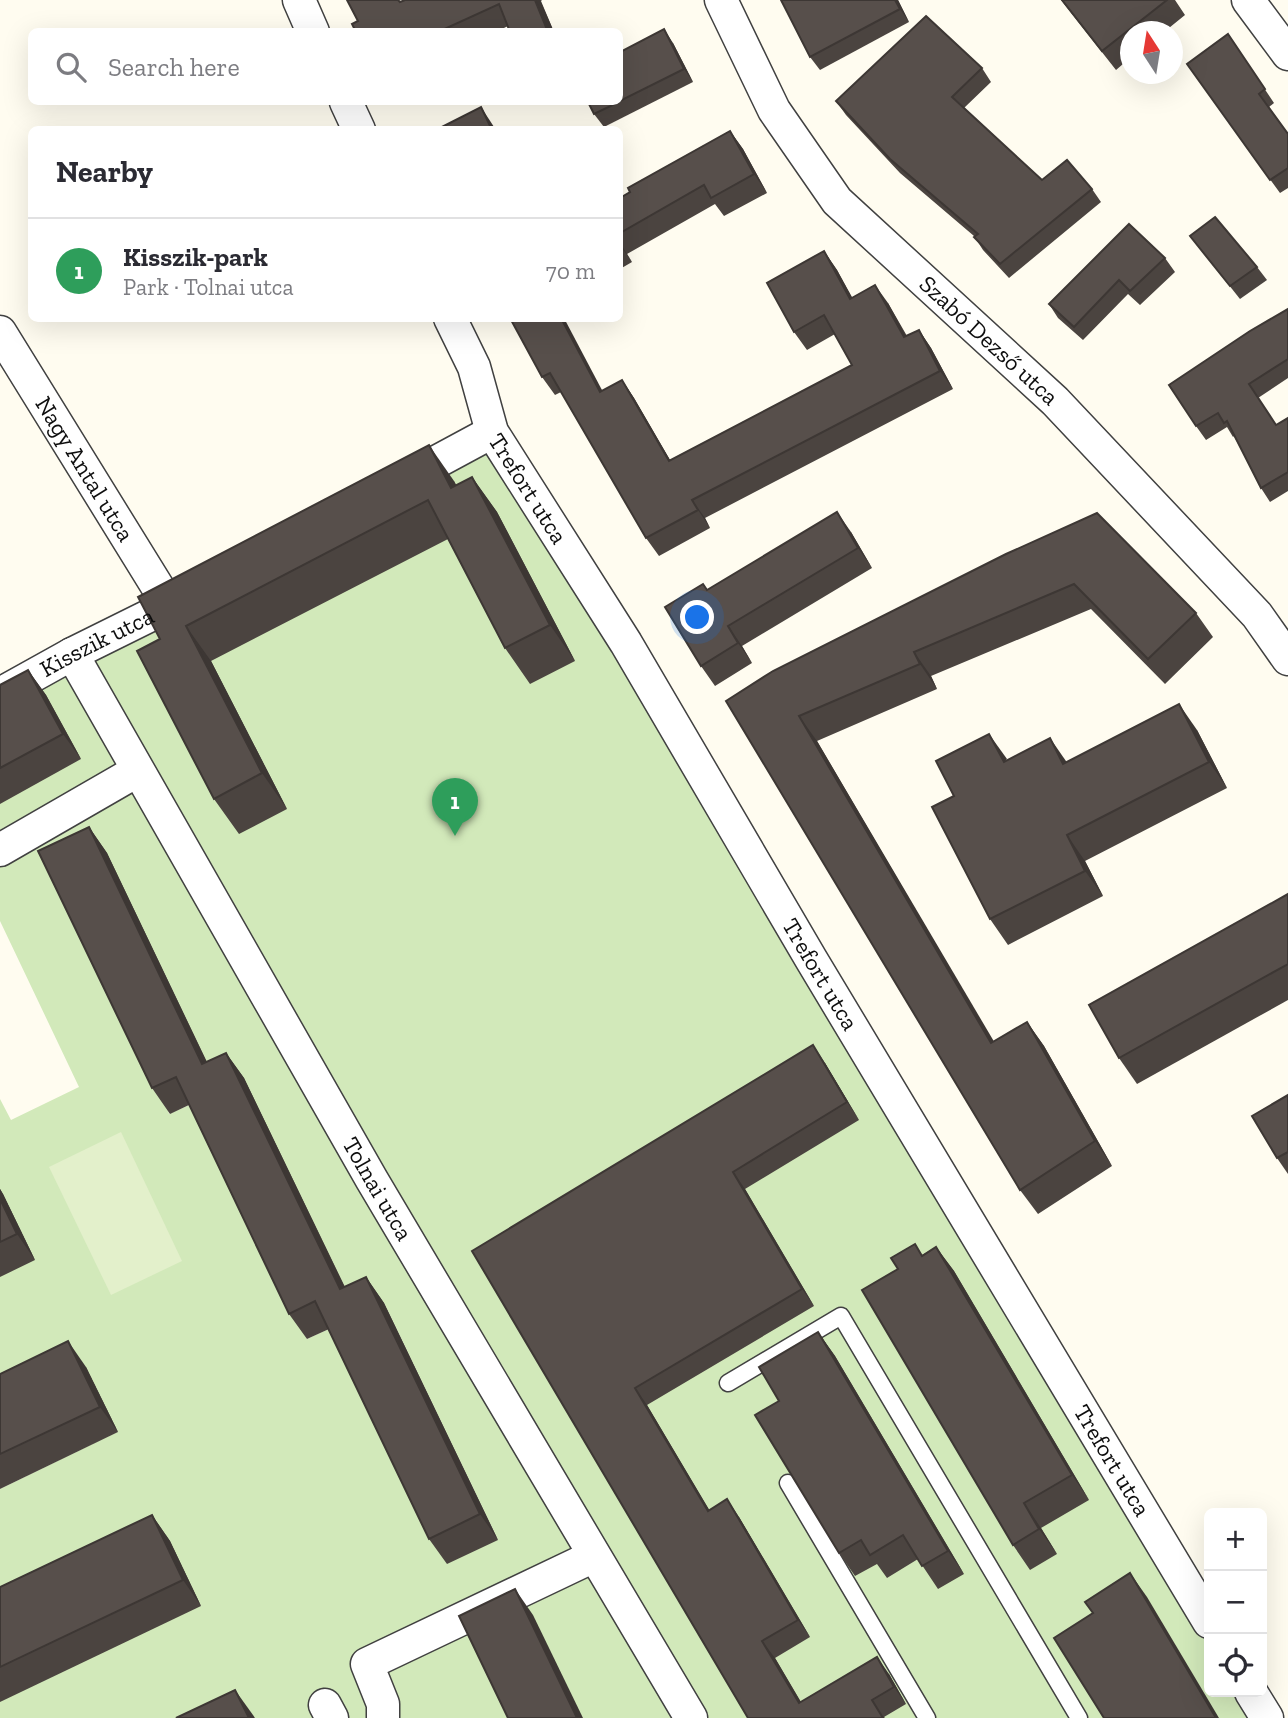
<!DOCTYPE html>
<html lang="en">
<head>
<meta charset="utf-8">
<style>
	body { margin:0; font-family:"Zilla Slab",serif; background:#f7f7f7; color:#2b2b33 }
	.controls { position:absolute; right:21px; bottom:21px; display:grid; overflow:hidden; border-radius:10px; box-shadow:0 7px 28px #0002 }
	.controls button { width:63px; height:63px; display:grid; place-items:center; padding:0; border:0; border-bottom:2px solid #e1e1e2; background:#fff; color:#2b2b33; font:35px sans-serif }
	.compass { position:absolute; left:1120px; top:21px; width:63px; height:63px; border-radius:50%; background:#fff; box-shadow:0 7px 28px #0002; rotate:348deg }
	.you { position:absolute; left:698px; top:618px; width:24px; height:24px; margin:-18px; border:5px solid #fff; border-radius:50%; background:#1a73e8; box-shadow:0 0 0 10px #1a73e833 }
	.badge { display:grid; place-items:center; width:46px; height:46px; border-radius:50%; background:#7c3aed; color:#fff; font-size:23px; font-weight:700 }
	.pin { position:absolute; translate:-50% -58px; filter:drop-shadow(0 2px 4px #0008) }
	.pin::after { content:''; position:absolute; top:37px; width:24px; height:21px; background:inherit; clip-path:polygon(0 0,100% 0,50% 100%) }
	.list { margin:0; padding:0; list-style:none }
	h2 { display:flex; justify-content:space-between; align-items:center; height:91px; margin:0; padding:0 28px; font-size:30px }
	h2 small { font-size:23px; font-weight:400; color:#7c7c81 }
	.list li { display:grid; grid-template-columns:46px 1fr auto; gap:21px; align-items:center; box-sizing:border-box; height:105px; padding:0 28px; border-top:2px solid #e1e1e2 }
	.list b { display:block; font-size:26px; white-space:nowrap }
	.list p { margin:0; font-size:23px; white-space:nowrap; color:#7c7c81 }
	.list em { font-size:23px; font-style:normal; color:#7c7c81 }
	.icon { flex:none; width:38px; height:38px; fill:none; stroke:currentColor; stroke-width:2; stroke-linecap:round; stroke-linejoin:round }
	.map { position:relative; flex:none; width:1288px; height:1718px; overflow:hidden }
	.search { position:absolute; background:#fff; box-shadow:0 7px 28px #0002; left:28px; top:28px; width:595px; height:77px; display:flex; align-items:center; gap:18px; box-sizing:border-box; padding:0 24px; border-radius:10px; color:#7c7c81; font-size:26px }
	.panel { position:absolute; background:#fff; box-shadow:0 7px 28px #0002; left:28px; top:126px; width:595px; height:196px; border-radius:10px }
	.map>svg:first-child { display:block }
	.green { fill:#d2e9ba; fill-rule:evenodd }
	.pitch { fill:#e3f0cb }
	.lines { fill:none; stroke-linecap:round; stroke-linejoin:round }
	.service-casing { stroke:#414141; stroke-width:19 }
	.minor-casing { stroke:#414141; stroke-width:35 }
	.service { stroke:#fff; stroke-width:16 }
	.minor { stroke:#fff; stroke-width:32 }
	.wall { fill:#4b4440 }
	.shaded-wall { fill:#3d3734 }
	.building { fill:#574f4b; stroke:#3d3734; stroke-width:2 }
	.labels { text-anchor:middle; stroke-width:7; stroke-linejoin:round; paint-order:stroke }
	.street-label { font-size:24px; fill:#0e0e0e; stroke:#fff }
</style>
</head>
<body>
<div class="map">
<svg width="1288" height="1718" viewBox="0 0 1288 1718">
	<rect width="100%" height="100%" fill="#fffcf0"/>
	<g class="green">
		<polygon points="488,439 1209,1636 1209,1692 1243,1692 1258,1718 696,1718 78,656"/>
		<path d="M 67,670 L 675,1718 L 255,1718 L 253,1716 L 248,1718 L 0,1718 L 0,1489 L 117,1432 L 0,1408 L 0,1099 L 11,1120 L 79,1087 L 0,921 L 0,707 ZM 106,853 L 220,1090 L 358,1315 L 384,1303 L 498,1540 L 333,1327 L 307,1339 L 194,1103 L 169,1114 Z"/>
	</g>
	<polygon class="pitch" points="121,1132 182,1261 111,1295 49,1167"/>
	<g class="lines">
		<g class="service-casing">
			<g id="service">
				<polyline points="728,1383 841,1316 1079,1718"/>
				<polyline points="788,1483 927,1718"/>
			</g>
		</g>
		<g class="minor-casing">
			<g id="minor">
				<polyline points="299,0 313,32"/>
				<path id="s1" d="M 721,0 L 774,110 L 837,201 L 1055,401 L 1257,615 L 1288,659"/>
				<polyline points="1248,0 1288,54"/>
				<polyline points="346,102 359,130"/>
				<path id="s2" d="M 450,318 L 474,367 L 492,432 L 626,643 L 811,959 L 1209,1622"/>
				<path id="s3" d="M 0,332 L 170,607"/>
				<polyline points="403,480 492,432"/>
				<path id="s4" d="M 72,654 L 372,1180 L 691,1718"/>
				<path id="s5" d="M 0,694 L 72,654 L 185,598"/>
				<polyline points="0,850 137,771"/>
				<polyline points="1251,1692 1267,1718"/>
				<polyline points="325,1705 332,1718"/>
				<polyline points="383,1718 383,1704 367,1664 594,1556"/>
			</g>
		</g>
		<use href="#service" class="service"/>
		<use href="#minor" class="minor"/>
	</g>
	<g class="wall">
		<polygon points="405,0 542,0 541,1 554,32 510,32 508,26 496,32 356,32"/>
		<polygon points="898,0 909,22 820,70 810,57"/>
		<polygon points="1061,0 1175,0 1185,15 1164,32 1130,32 1130,58 1116,70"/>
		<polygon points="1228,34 1274,103 1269,107 1288,134 1288,188 1280,193 1187,64"/>
		<polygon points="673,43 693,82 604,127 594,114"/>
		<polygon points="982,68 991,82 964,108 1042,180 1092,189 1101,202 1009,278 983,250 974,236 900,173 846,115 836,101"/>
		<polygon points="730,131 743,149 767,193 724,216 715,204 627,254 632,262 620,269 620,198"/>
		<polygon points="1190,236 1257,267 1267,280 1240,299"/>
		<polygon points="824,251 837,270 852,298 888,303 907,336 919,330 931,348 953,389 705,518 710,528 659,556 646,538 561,392 555,395 542,377 510,318 603,391 622,380 634,398 670,460 852,365 835,334 807,350 794,332"/>
		<polygon points="1165,258 1175,272 1140,305 1128,294 1083,340 1058,318 1049,304"/>
		<polygon points="1288,309 1288,378 1258,398 1276,425 1288,418 1288,491 1270,502 1261,488 1234,436 1233,437 1227,427 1206,440 1196,426"/>
		<polygon points="472,477 497,512 575,661 530,684 505,648 448,539 211,661 287,809 239,834 214,799 137,651 454,481 456,485"/>
		<polygon points="851,532 872,568 742,646 752,663 715,686 701,666 708,590"/>
		<polygon points="1006,554 1196,613 1213,637 1165,684 1091,609 931,676 937,689 817,741 993,1042 1027,1022 1044,1046 1112,1166 1038,1214 1020,1190 726,701"/>
		<polygon points="28,670 46,695 81,759 0,804 0,685"/>
		<polygon points="1197,730 1227,788 1085,861 1103,896 1008,945 990,919 954,796 1008,760 1066,762"/>
		<polygon points="89,827 107,853 207,1062 226,1053 244,1078 345,1287 366,1277 384,1303 498,1540 447,1564 429,1539 329,1329 307,1339 289,1314 189,1105 170,1114 152,1088"/>
		<polygon points="1288,894 1288,1000 1137,1084 1119,1058"/>
		<polygon points="825,1063 859,1120 745,1189 814,1306 647,1405 709,1510 739,1517 810,1637 775,1658 801,1702 889,1674 906,1704 884,1717 885,1718 748,1718 472,1251"/>
		<polygon points="1288,1095 1288,1174 1277,1158"/>
		<polygon points="0,1189 3,1194 35,1260 0,1277"/>
		<polygon points="915,1244 922,1255 936,1247 954,1271 1089,1500 1041,1528 1057,1554 1030,1570 1013,1545"/>
		<polygon points="818,1332 835,1356 964,1574 938,1589 918,1559 887,1578 877,1564 855,1576 839,1553 779,1401"/>
		<polygon points="86,1367 118,1432 0,1489 0,1374"/>
		<polygon points="152,1515 170,1541 201,1606 0,1702 0,1587"/>
	</g>
	<g class="shaded-wall">
		<polygon points="535,0 540,0 554,32 548,32"/>
		<polygon points="895,0 898,0 909,22 900,9"/>
		<polygon points="664,29 673,43 693,82 684,69"/>
		<polygon points="481,107 496,130 492,130"/>
		<polygon points="730,131 743,149 767,193 754,174"/>
		<polygon points="620,243 627,254 632,262 620,245"/>
		<polygon points="824,251 837,270 863,317 850,299"/>
		<polygon points="875,285 888,303 917,356 904,337"/>
		<polygon points="561,318 564,318 613,411 600,392"/>
		<polygon points="919,330 931,348 953,389 940,371"/>
		<polygon points="622,380 634,398 681,479 669,461"/>
		<polygon points="429,445 454,481 476,523 451,488"/>
		<polygon points="472,477 497,512 575,661 550,625"/>
		<polygon points="692,500 705,518 710,528 698,510"/>
		<polygon points="837,512 851,532 872,568 858,548"/>
		<polygon points="186,626 211,661 287,809 262,773"/>
		<polygon points="728,626 742,646 752,663 738,643"/>
		<polygon points="914,652 931,676 937,689 920,664"/>
		<polygon points="28,670 46,695 81,759 63,734"/>
		<polygon points="1179,704 1197,730 1227,788 1209,762"/>
		<polygon points="799,716 817,741 1009,1067 991,1043"/>
		<polygon points="989,734 1007,759 1004,762"/>
		<polygon points="1050,738 1068,764 1063,764"/>
		<polygon points="89,827 107,853 220,1090 202,1064"/>
		<polygon points="1067,835 1085,861 1103,896 1085,871"/>
		<polygon points="1027,1022 1044,1046 1112,1166 1095,1141"/>
		<polygon points="813,1045 825,1063 859,1120 847,1102"/>
		<polygon points="226,1053 244,1078 358,1315 340,1289"/>
		<polygon points="733,1172 745,1189 814,1306 802,1289"/>
		<polygon points="0,1189 3,1194 35,1260 17,1234 0,1199"/>
		<polygon points="936,1247 954,1271 1089,1500 1072,1475"/>
		<polygon points="366,1277 384,1303 498,1540 480,1514"/>
		<polygon points="818,1332 835,1356 964,1574 948,1551"/>
		<polygon points="68,1341 86,1367 118,1432 100,1407"/>
		<polygon points="635,1388 647,1405 720,1528 708,1511"/>
		<polygon points="727,1499 739,1517 810,1637 798,1620"/>
		<polygon points="1024,1503 1041,1528 1057,1554 1039,1529"/>
		<polygon points="152,1515 170,1541 201,1606 183,1580"/>
		<polygon points="1130,1573 1147,1597 1219,1718 1216,1718"/>
		<polygon points="515,1589 533,1615 583,1718 577,1718"/>
		<polygon points="762,1641 775,1658 810,1718 799,1703"/>
		<polygon points="877,1657 889,1674 906,1704 894,1687"/>
		<polygon points="235,1690 253,1715 255,1718 249,1718"/>
	</g>
	<g class="building">
		<polygon points="347,0 398,0 400,2 405,0 535,0 548,32 510,32 499,4 438,32 356,32 352,24 358,21"/>
		<polygon points="781,0 895,0 900,9 810,57"/>
		<polygon points="1062,0 1167,0 1102,51"/>
		<polygon points="926,16 982,68 952,97 1042,180 1067,160 1092,189 1000,264 974,237 978,234 890,159 836,101"/>
		<polygon points="664,29 684,69 620,101 620,52"/>
		<polygon points="1228,34 1265,89 1259,94 1288,134 1288,168 1270,180 1187,64"/>
		<polygon points="588,102 619,102 594,114"/>
		<polygon points="481,107 492,130 436,130"/>
		<polygon points="730,131 754,174 711,198 704,185 620,233 620,198 630,192 628,188"/>
		<polygon points="1215,217 1257,267 1230,286 1190,236"/>
		<polygon points="1129,224 1165,258 1130,291 1119,280 1074,327 1049,304"/>
		<polygon points="824,251 850,299 875,285 904,337 919,330 940,371 692,500 698,510 646,538 550,373 542,377 510,318 561,318 600,392 622,380 669,461 852,365 824,315 794,332 767,283"/>
		<polygon points="1288,309 1288,359 1249,384 1276,425 1288,418 1288,472 1261,488 1227,421 1224,423 1218,413 1196,426 1169,385 1250,331"/>
		<polygon points="429,445 451,488 472,477 550,625 505,648 428,500 186,626 262,773 214,799 137,651 160,639 138,597"/>
		<polygon points="837,512 858,548 728,626 738,643 701,666 665,607 703,584 707,590"/>
		<polygon points="1097,513 1196,613 1148,659 1074,584 914,652 920,664 799,716 991,1043 1027,1022 1095,1141 1020,1190 726,701 773,671 1006,554"/>
		<polygon points="28,670 63,734 0,768 0,685"/>
		<polygon points="1179,704 1209,762 1067,835 1085,871 990,919 932,807 954,796 936,761 989,734 1004,762 1050,738 1063,764"/>
		<polygon points="89,827 202,1064 226,1053 340,1289 366,1277 480,1514 429,1539 315,1301 289,1314 176,1077 152,1088 38,851"/>
		<polygon points="1288,894 1288,964 1119,1058 1089,1005"/>
		<polygon points="813,1045 847,1102 733,1172 802,1289 635,1388 708,1511 727,1499 798,1620 762,1641 799,1703 877,1657 894,1687 872,1700 883,1718 748,1718 472,1251"/>
		<polygon points="1288,1095 1288,1152 1277,1158 1252,1116"/>
		<polygon points="0,1199 17,1234 0,1242"/>
		<polygon points="915,1244 922,1256 936,1247 1072,1475 1024,1503 1039,1529 1013,1545 862,1290 898,1269 891,1258"/>
		<polygon points="818,1332 948,1551 922,1566 903,1535 870,1555 861,1540 839,1553 755,1415 779,1401 759,1367"/>
		<polygon points="68,1341 100,1407 0,1454 0,1374"/>
		<polygon points="152,1515 183,1580 0,1667 0,1587"/>
		<polygon points="1130,1573 1216,1718 1104,1718 1054,1638 1093,1613 1085,1602"/>
		<polygon points="515,1589 577,1718 508,1718 459,1616"/>
		<polygon points="235,1690 249,1718 176,1718"/>
	</g>
	<g class="labels">
		<g class="street-label">
			<text dy="8" stroke="none"><textPath href="#s1" startOffset="439">Szabó Dezső utca</textPath></text>
			<text dy="8" stroke="none"><textPath href="#s3" startOffset="161">Nagy Antal utca</textPath></text>
			<text dy="8" stroke="none"><textPath href="#s2" startOffset="189">Trefort utca</textPath></text>
			<text dy="8" stroke="none"><textPath href="#s5" startOffset="110">Kisszik utca</textPath></text>
			<text dy="8" stroke="none"><textPath href="#s2" startOffset="756">Trefort utca</textPath></text>
			<text dy="8" stroke="none"><textPath href="#s4" startOffset="616">Tolnai utca</textPath></text>
			<text dy="8" stroke="none"><textPath href="#s2" startOffset="1323">Trefort utca</textPath></text>
		</g>
	</g>
</svg>
<div class="controls">
<button>+</button>
<button>−</button>
<button><svg class="icon" aria-label="locate" viewBox="0 0 24 24"><circle cx="12" cy="12" r="6"/><path d="M12 2v4M12 18v4M2 12h4M18 12h4"/></svg></button>
</div>
<svg class="compass" viewBox="-18 -18 36 36"><path d="M0-13l5 13h-10z" fill="#e53935"/><path d="M0 13l5-13h-10z" fill="#7c7c81"/></svg>
<div class="you"></div>
<div class="pin badge" style="left:455px;top:836px;background:#2e9e5b">1</div>
<div class="search"><svg class="icon" aria-label="search" viewBox="0 0 24 24"><circle cx="10" cy="10" r="6"/><path d="M15 15l6 6"/></svg>Search here</div>
<section class="panel">
<h2>Nearby<small></small></h2>
<ul class="list">
<li><span class="badge" style="background:#2e9e5b">1</span><div><b>Kisszik-park</b><p>Park · Tolnai utca</p></div><em>70 m</em></li>
</ul>
</section>
</div>
</body>
</html>
